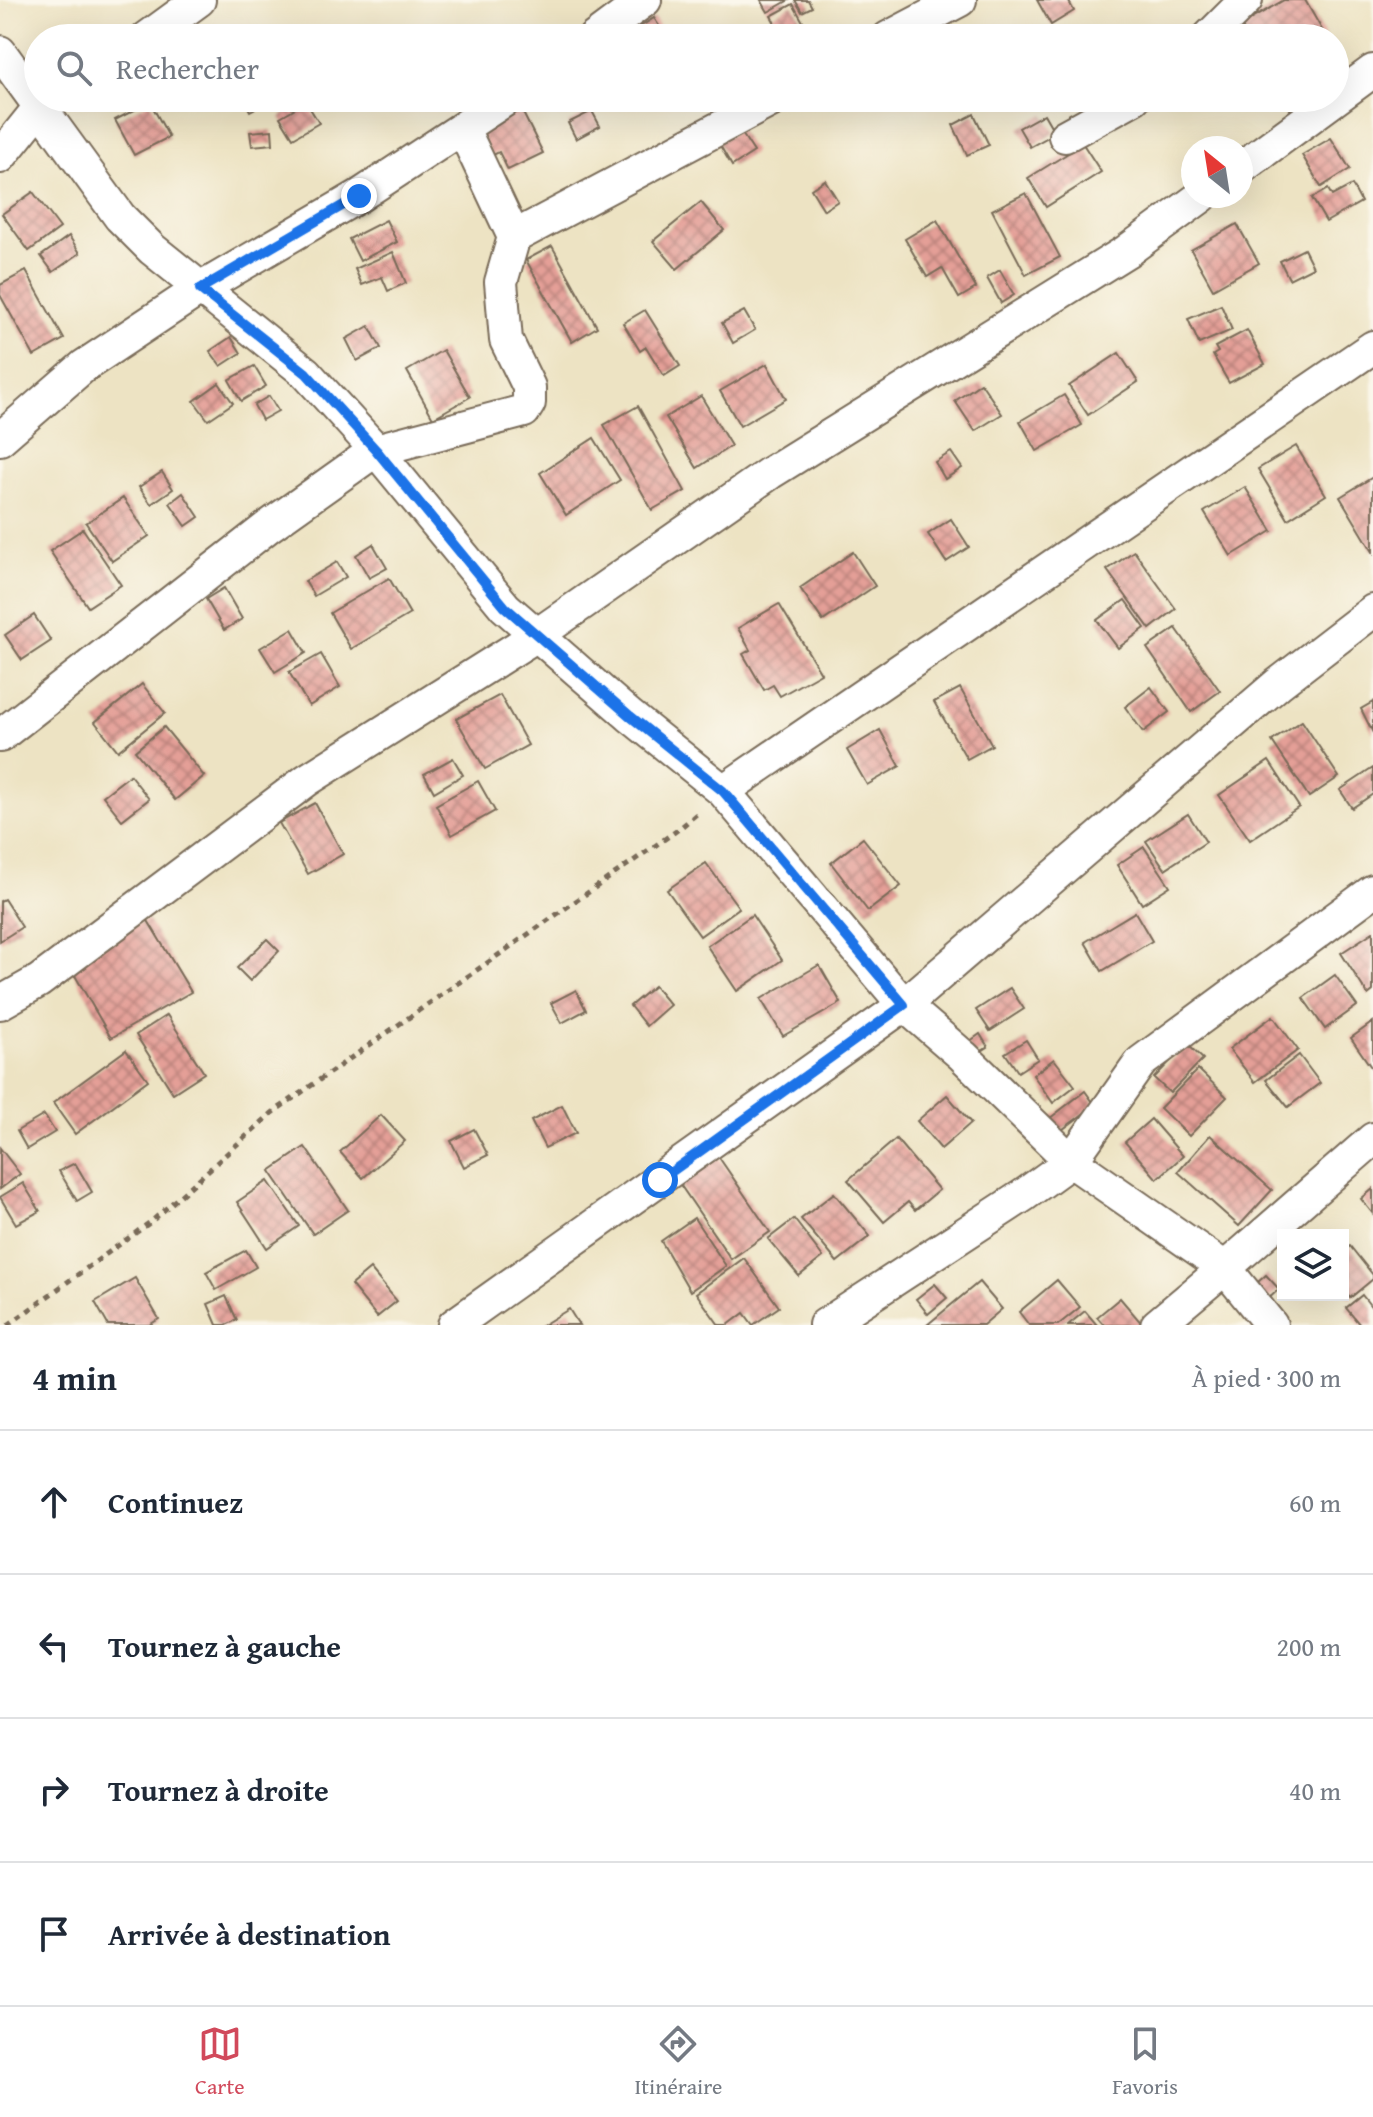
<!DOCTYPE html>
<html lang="fr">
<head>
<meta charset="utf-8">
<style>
	body { margin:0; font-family:"Gentium Book Plus",serif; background:#f2f2f3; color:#1f2937 }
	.controls { position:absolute; right:24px; bottom:24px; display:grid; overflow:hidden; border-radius:0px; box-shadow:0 8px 32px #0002 }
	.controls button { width:72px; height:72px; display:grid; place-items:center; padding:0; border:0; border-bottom:2px solid #e0e1e3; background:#fff; color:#1f2937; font:40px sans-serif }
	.compass { position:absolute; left:1181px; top:136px; width:72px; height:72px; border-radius:50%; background:#fff; box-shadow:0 8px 32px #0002; rotate:330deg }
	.stop { position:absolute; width:24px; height:24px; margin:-18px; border:6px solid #1a73e8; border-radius:50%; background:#fff }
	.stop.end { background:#1a73e8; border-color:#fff; box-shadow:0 2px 8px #0008 }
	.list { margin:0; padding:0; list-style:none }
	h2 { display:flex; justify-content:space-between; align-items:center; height:104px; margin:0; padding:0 32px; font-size:34px }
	h2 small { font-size:26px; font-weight:400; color:#747a83 }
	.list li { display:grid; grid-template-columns:52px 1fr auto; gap:24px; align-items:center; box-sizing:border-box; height:144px; padding:0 32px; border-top:2px solid #e0e1e3 }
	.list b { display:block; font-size:30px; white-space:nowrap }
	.list em { font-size:26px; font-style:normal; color:#747a83 }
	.icon { flex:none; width:44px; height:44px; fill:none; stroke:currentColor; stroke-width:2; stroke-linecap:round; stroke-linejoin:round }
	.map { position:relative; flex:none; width:1373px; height:1325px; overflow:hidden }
	.search { position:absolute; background:#fff; box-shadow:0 8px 32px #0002; left:24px; right:24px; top:24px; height:88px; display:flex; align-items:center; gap:20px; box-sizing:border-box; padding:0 28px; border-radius:44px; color:#747a83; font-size:30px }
	.sheet { height:680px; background:#fff }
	nav { display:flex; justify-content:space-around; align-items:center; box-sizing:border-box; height:112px; border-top:2px solid #e0e1e3; background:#fff; font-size:22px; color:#747a83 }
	nav a { display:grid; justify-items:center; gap:4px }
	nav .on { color:#d1495b }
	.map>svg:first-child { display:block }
	.building { fill:url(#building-cross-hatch) }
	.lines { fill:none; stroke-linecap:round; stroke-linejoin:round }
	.street-casing { stroke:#796b58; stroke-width:36 }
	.path { stroke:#796b58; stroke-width:5; stroke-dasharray:6 6; stroke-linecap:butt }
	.street { stroke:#fff; stroke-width:32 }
	.route { stroke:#1a73e8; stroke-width:10 }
</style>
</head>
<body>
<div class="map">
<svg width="1373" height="1325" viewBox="0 0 1373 1325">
	<defs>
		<pattern id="building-cross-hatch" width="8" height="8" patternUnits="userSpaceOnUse" patternTransform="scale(2)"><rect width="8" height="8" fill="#e49f97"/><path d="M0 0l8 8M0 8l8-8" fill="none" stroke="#ba827b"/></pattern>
	</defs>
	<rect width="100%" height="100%" fill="#fbf7ec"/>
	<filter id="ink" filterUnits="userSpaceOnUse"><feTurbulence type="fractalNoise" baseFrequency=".0125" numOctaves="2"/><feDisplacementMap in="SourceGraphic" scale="16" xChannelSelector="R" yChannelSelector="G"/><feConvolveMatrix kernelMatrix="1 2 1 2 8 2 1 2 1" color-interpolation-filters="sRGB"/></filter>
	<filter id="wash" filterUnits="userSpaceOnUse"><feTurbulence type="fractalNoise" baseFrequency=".006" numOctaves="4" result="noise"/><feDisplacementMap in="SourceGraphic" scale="32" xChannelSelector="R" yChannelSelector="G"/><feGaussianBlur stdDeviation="1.8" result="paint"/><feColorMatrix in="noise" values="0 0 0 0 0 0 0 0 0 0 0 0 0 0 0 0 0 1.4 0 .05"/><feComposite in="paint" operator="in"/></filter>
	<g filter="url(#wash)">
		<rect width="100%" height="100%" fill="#ede3c3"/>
		<g id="blocks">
			<g class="building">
				<polygon points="761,0 789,0 768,12"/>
				<polygon points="795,0 808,0 812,7 802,12"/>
				<polygon points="1037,0 1068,0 1074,11 1051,25"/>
				<polygon points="1284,0 1305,0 1325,35 1319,38 1248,38 1241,25"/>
				<polygon points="793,4 812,38 783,38 771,16"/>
				<polygon points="654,18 667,38 623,38"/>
				<polygon points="825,26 830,38 817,38 814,30"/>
				<polygon points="417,28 422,38 399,38"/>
				<polygon points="243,98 275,98 250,111"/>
				<polygon points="421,98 439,98 441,102 426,109"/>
				<polygon points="1291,98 1298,98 1302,105 1291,111 1286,101"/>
				<polygon points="150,102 169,137 134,155 115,120"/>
				<polygon points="306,102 319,123 293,138 280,117"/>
				<polygon points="521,109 543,153 508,170 499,152 491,156 478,129"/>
				<polygon points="592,111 600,126 576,139 568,123"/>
				<polygon points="974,114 989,145 967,155 953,125"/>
				<polygon points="1044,114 1055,133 1030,147 1019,128"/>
				<polygon points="739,129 754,152 732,166 718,142"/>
				<polygon points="272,130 273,144 252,146 250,132"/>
				<polygon points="1331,138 1350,169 1321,187 1302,155"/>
				<polygon points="1083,144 1101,172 1046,207 1028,178"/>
				<polygon points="825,180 838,201 824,210 811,189"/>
				<polygon points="1352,185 1361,202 1326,222 1312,198 1328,189 1332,196"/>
				<polygon points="33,192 60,228 29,251 2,214"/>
				<polygon points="1026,193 1060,257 1026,275 992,210"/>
				<polygon points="701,202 724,230 677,269 653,241"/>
				<polygon points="386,220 397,242 360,261 349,239"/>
				<polygon points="937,220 976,288 959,298 942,268 927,277 905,239"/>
				<polygon points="1237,224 1259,263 1213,289 1191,250"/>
				<polygon points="69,236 80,253 53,272 41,256"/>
				<polygon points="552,246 597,327 572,342 526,260"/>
				<polygon points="1304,249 1313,267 1289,279 1280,261"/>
				<polygon points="393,252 406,283 388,291 382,277 362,285 355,269"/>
				<polygon points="1000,270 1014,295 1001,303 987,278"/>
				<polygon points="26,271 64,339 34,356 0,295 0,285"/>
				<polygon points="1221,305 1232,330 1199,344 1188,319"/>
				<polygon points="645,310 680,366 664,376 646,347 640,351 623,323"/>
				<polygon points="744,311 755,330 733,343 722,323"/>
				<polygon points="369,326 381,348 357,361 346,339"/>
				<polygon points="1247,330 1265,364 1229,383 1213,355 1218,352 1215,347"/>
				<polygon points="231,337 241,353 221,366 210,351"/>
				<polygon points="443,350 470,397 433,418 407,371"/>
				<polygon points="1119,353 1138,382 1088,415 1069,386"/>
				<polygon points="767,364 786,399 740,426 720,391"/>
				<polygon points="254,366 266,386 241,401 229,380"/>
				<polygon points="219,383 233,403 208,420 194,401"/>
				<polygon points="981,383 1002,414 975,431 955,401"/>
				<polygon points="1064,395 1082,425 1037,451 1020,421"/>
				<polygon points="269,396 278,411 262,420 254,405"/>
				<polygon points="701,396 731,446 697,468 666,417"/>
				<polygon points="638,406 685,491 652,510 604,425"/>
				<polygon points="594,438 620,480 566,515 540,473"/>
				<polygon points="1296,446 1326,495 1288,519 1258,469"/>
				<polygon points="951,452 962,468 945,479 935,462"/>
				<polygon points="162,472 173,489 151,504 139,487"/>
				<polygon points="1373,477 1373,552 1340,497"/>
				<polygon points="1245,487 1272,531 1231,556 1204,512"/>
				<polygon points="183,493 199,517 186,526 170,503"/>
				<polygon points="123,498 149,536 112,561 86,523"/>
				<polygon points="951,519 969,547 946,562 928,534"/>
				<polygon points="83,529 121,585 88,607 50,551"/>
				<polygon points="373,544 387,568 369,578 356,555"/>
				<polygon points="1134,551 1176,609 1150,629 1107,570"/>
				<polygon points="853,552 875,586 823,621 800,588"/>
				<polygon points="337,562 346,577 314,596 305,581"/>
				<polygon points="389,578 410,614 351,649 330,613"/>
				<polygon points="224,588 242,619 224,630 206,599"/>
				<polygon points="1125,600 1145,628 1118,648 1097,620"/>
				<polygon points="779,604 821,673 780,696 773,685 764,690 743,654 750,650 738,628"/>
				<polygon points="34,615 51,641 22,660 5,635"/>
				<polygon points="1176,628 1220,691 1191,712 1147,648"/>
				<polygon points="292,629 306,653 275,672 260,648"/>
				<polygon points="321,654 340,687 309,706 289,672"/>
				<polygon points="142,684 165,713 118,751 95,722"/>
				<polygon points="1151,687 1169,712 1143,732 1125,707"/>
				<polygon points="960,688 992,745 967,759 934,702"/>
				<polygon points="500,695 528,745 485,769 456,719"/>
				<polygon points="1373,702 1373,733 1361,709"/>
				<polygon points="1302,721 1339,777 1309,797 1272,741"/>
				<polygon points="164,727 204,776 175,800 135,751"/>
				<polygon points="880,730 900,766 867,785 847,750"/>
				<polygon points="453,758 463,775 434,792 424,774"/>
				<polygon points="1269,761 1299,807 1250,840 1219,795"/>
				<polygon points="1373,768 1373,794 1352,808 1340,790"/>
				<polygon points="130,775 149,799 122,820 103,796"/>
				<polygon points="478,781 495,811 452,835 436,805"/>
				<polygon points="315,803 343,854 308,874 279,823"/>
				<polygon points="1188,814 1206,842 1165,869 1146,841"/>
				<polygon points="863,838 901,886 868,911 831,863"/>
				<polygon points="1144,847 1170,886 1142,904 1117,865"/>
				<polygon points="706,863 739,908 700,936 667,890"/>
				<polygon points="4,899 22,927 0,941 0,901"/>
				<polygon points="1135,912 1152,941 1102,971 1085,942"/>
				<polygon points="752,915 782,960 737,991 707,946"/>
				<polygon points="147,919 191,992 111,1038 69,965"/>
				<polygon points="1373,932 1373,991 1368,995 1341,953"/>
				<polygon points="267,939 279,951 250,981 237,968"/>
				<polygon points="819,965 841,1003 783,1036 761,999"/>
				<polygon points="1335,975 1357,1006 1325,1029 1303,998"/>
				<polygon points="654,986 670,1005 646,1026 630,1006"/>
				<polygon points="1010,988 1024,1009 990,1031 976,1010"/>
				<polygon points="576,990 586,1010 562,1023 551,1003"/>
				<polygon points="167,1015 204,1073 173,1093 136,1035"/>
				<polygon points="1273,1016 1298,1050 1255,1082 1229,1049"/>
				<polygon points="1373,1022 1373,1070 1351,1038"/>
				<polygon points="980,1034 988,1047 974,1056 966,1044"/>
				<polygon points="1026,1040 1038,1059 1018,1072 1005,1053"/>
				<polygon points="1187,1044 1203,1059 1170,1093 1154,1078"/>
				<polygon points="126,1050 148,1080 75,1134 53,1103"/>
				<polygon points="1299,1055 1320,1083 1288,1107 1266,1080"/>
				<polygon points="1054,1059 1075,1086 1053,1103 1033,1075"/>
				<polygon points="1198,1069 1227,1097 1189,1136 1160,1108"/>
				<polygon points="1085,1091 1095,1105 1059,1132 1049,1119"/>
				<polygon points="947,1095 971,1123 941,1149 917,1121"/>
				<polygon points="562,1105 576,1133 545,1148 531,1121"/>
				<polygon points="44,1115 55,1132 27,1149 17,1131"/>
				<polygon points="381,1115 405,1141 363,1178 340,1152"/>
				<polygon points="1151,1119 1183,1156 1157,1179 1125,1142"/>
				<polygon points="474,1129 488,1155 464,1167 451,1141"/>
				<polygon points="1210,1135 1272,1190 1239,1226 1178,1172"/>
				<polygon points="896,1139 939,1190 915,1210 908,1202 884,1222 848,1180"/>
				<polygon points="305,1147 348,1210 313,1234 270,1171"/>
				<polygon points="0,1148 20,1174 0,1189"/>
				<polygon points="718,1156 770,1232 731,1259 679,1183"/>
				<polygon points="75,1163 92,1192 77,1201 59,1171"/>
				<polygon points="268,1181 299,1226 267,1248 237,1202"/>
				<polygon points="23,1183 40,1211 16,1224 0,1197"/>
				<polygon points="1373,1189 1373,1214 1361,1199"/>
				<polygon points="834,1193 870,1236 837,1262 801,1219"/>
				<polygon points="694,1218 726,1266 690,1291 661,1241"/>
				<polygon points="794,1219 823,1257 799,1276 768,1239"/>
				<polygon points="1350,1246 1373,1275 1373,1279 1350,1298 1343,1290 1343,1252"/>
				<polygon points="246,1250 256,1267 216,1290 206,1272"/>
				<polygon points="744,1258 779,1307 753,1325 744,1313 728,1325 719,1325 696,1293"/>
				<polygon points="370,1269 397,1301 377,1317 351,1285"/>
				<polygon points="1266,1275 1279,1289 1263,1304 1250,1289"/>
				<polygon points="135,1278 159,1319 149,1325 108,1325 95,1302"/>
				<polygon points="1057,1280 1080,1307 1058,1325 1029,1325 1019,1312"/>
				<polygon points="979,1282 1002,1309 983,1325 927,1325"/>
				<polygon points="935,1284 947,1298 928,1314 916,1299"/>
				<polygon points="1362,1295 1373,1309 1373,1325 1360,1325 1346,1308"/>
				<polygon points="226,1296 237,1320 226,1325 217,1325 208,1304"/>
				<polygon points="1120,1298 1143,1325 1104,1325 1097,1317"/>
				<polygon points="569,1309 579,1325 543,1325"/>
				<polygon points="1085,1311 1097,1325 1068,1325"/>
			</g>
		</g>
	</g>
	<g filter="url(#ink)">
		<use href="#blocks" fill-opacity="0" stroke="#796b58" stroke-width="2"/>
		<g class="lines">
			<g class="street-casing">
				<g id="street">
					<polyline points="147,38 199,0"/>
					<polyline points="594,38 645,0"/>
					<polyline points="888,38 960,0"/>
					<polyline points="1208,38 1246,0"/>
					<polyline points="0,52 120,217 152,249 306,373 376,450 505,607 630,716 723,791 904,1005 963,1056 1071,1161 1225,1268 1271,1325"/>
					<polyline points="1065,136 1134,98"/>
					<polyline points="0,157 40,107 55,98"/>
					<polyline points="1241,168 1373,71"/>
					<polyline points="514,237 776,98"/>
					<polyline points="0,439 84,366 200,289 359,196 508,98"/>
					<polyline points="0,736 269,526 376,450 524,411 529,403 529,387 506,340 501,282 514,237 463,129"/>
					<polyline points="723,791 1373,347"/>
					<polyline points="0,1003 39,981 307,780 537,635 770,473 1127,251 1202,196"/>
					<polyline points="454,1325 904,1005 1278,684 1373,611"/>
					<polyline points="825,1325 1024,1195 1071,1161 1141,1062 1373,891"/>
					<polyline points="1157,1325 1225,1268 1373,1139"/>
				</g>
			</g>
			<polyline class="path" points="8,1325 152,1221 272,1113 679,829 700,811"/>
			<use href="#street" class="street"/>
		</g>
	</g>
	<g class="lines" filter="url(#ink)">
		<polyline class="route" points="359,196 200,289 306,373 376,450 505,607 630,716 723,791 904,1005 660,1180"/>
	</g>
</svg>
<div class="controls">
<button><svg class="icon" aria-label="layers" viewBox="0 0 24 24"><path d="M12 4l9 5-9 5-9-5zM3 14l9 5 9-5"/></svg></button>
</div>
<svg class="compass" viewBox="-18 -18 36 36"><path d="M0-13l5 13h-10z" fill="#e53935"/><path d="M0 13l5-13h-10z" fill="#747a83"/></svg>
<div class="stop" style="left:660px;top:1180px"></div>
<div class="stop end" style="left:359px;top:196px"></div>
<div class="search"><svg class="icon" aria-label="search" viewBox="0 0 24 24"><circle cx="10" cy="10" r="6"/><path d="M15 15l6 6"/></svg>Rechercher</div>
</div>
<section class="sheet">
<h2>4 min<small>À pied · 300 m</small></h2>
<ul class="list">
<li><svg class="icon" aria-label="ahead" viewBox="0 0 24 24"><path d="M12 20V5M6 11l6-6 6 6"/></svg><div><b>Continuez</b></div><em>60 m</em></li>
<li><svg class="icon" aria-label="left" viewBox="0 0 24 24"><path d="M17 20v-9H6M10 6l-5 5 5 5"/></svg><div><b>Tournez à gauche</b></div><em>200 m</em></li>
<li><svg class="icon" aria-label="right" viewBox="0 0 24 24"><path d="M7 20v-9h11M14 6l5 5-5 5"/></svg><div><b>Tournez à droite</b></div><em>40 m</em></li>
<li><svg class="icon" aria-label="arrive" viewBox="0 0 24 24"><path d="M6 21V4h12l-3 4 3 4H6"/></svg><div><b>Arrivée à destination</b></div></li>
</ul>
</section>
<nav>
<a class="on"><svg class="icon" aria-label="map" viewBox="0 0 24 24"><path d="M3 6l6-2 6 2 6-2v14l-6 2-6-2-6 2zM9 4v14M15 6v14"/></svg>Carte</a>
<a><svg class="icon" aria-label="directions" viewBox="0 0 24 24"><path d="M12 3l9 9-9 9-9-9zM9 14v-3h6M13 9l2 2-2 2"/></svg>Itinéraire</a>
<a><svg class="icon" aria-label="saved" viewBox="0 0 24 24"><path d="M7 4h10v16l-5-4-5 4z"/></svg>Favoris</a>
</nav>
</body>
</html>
